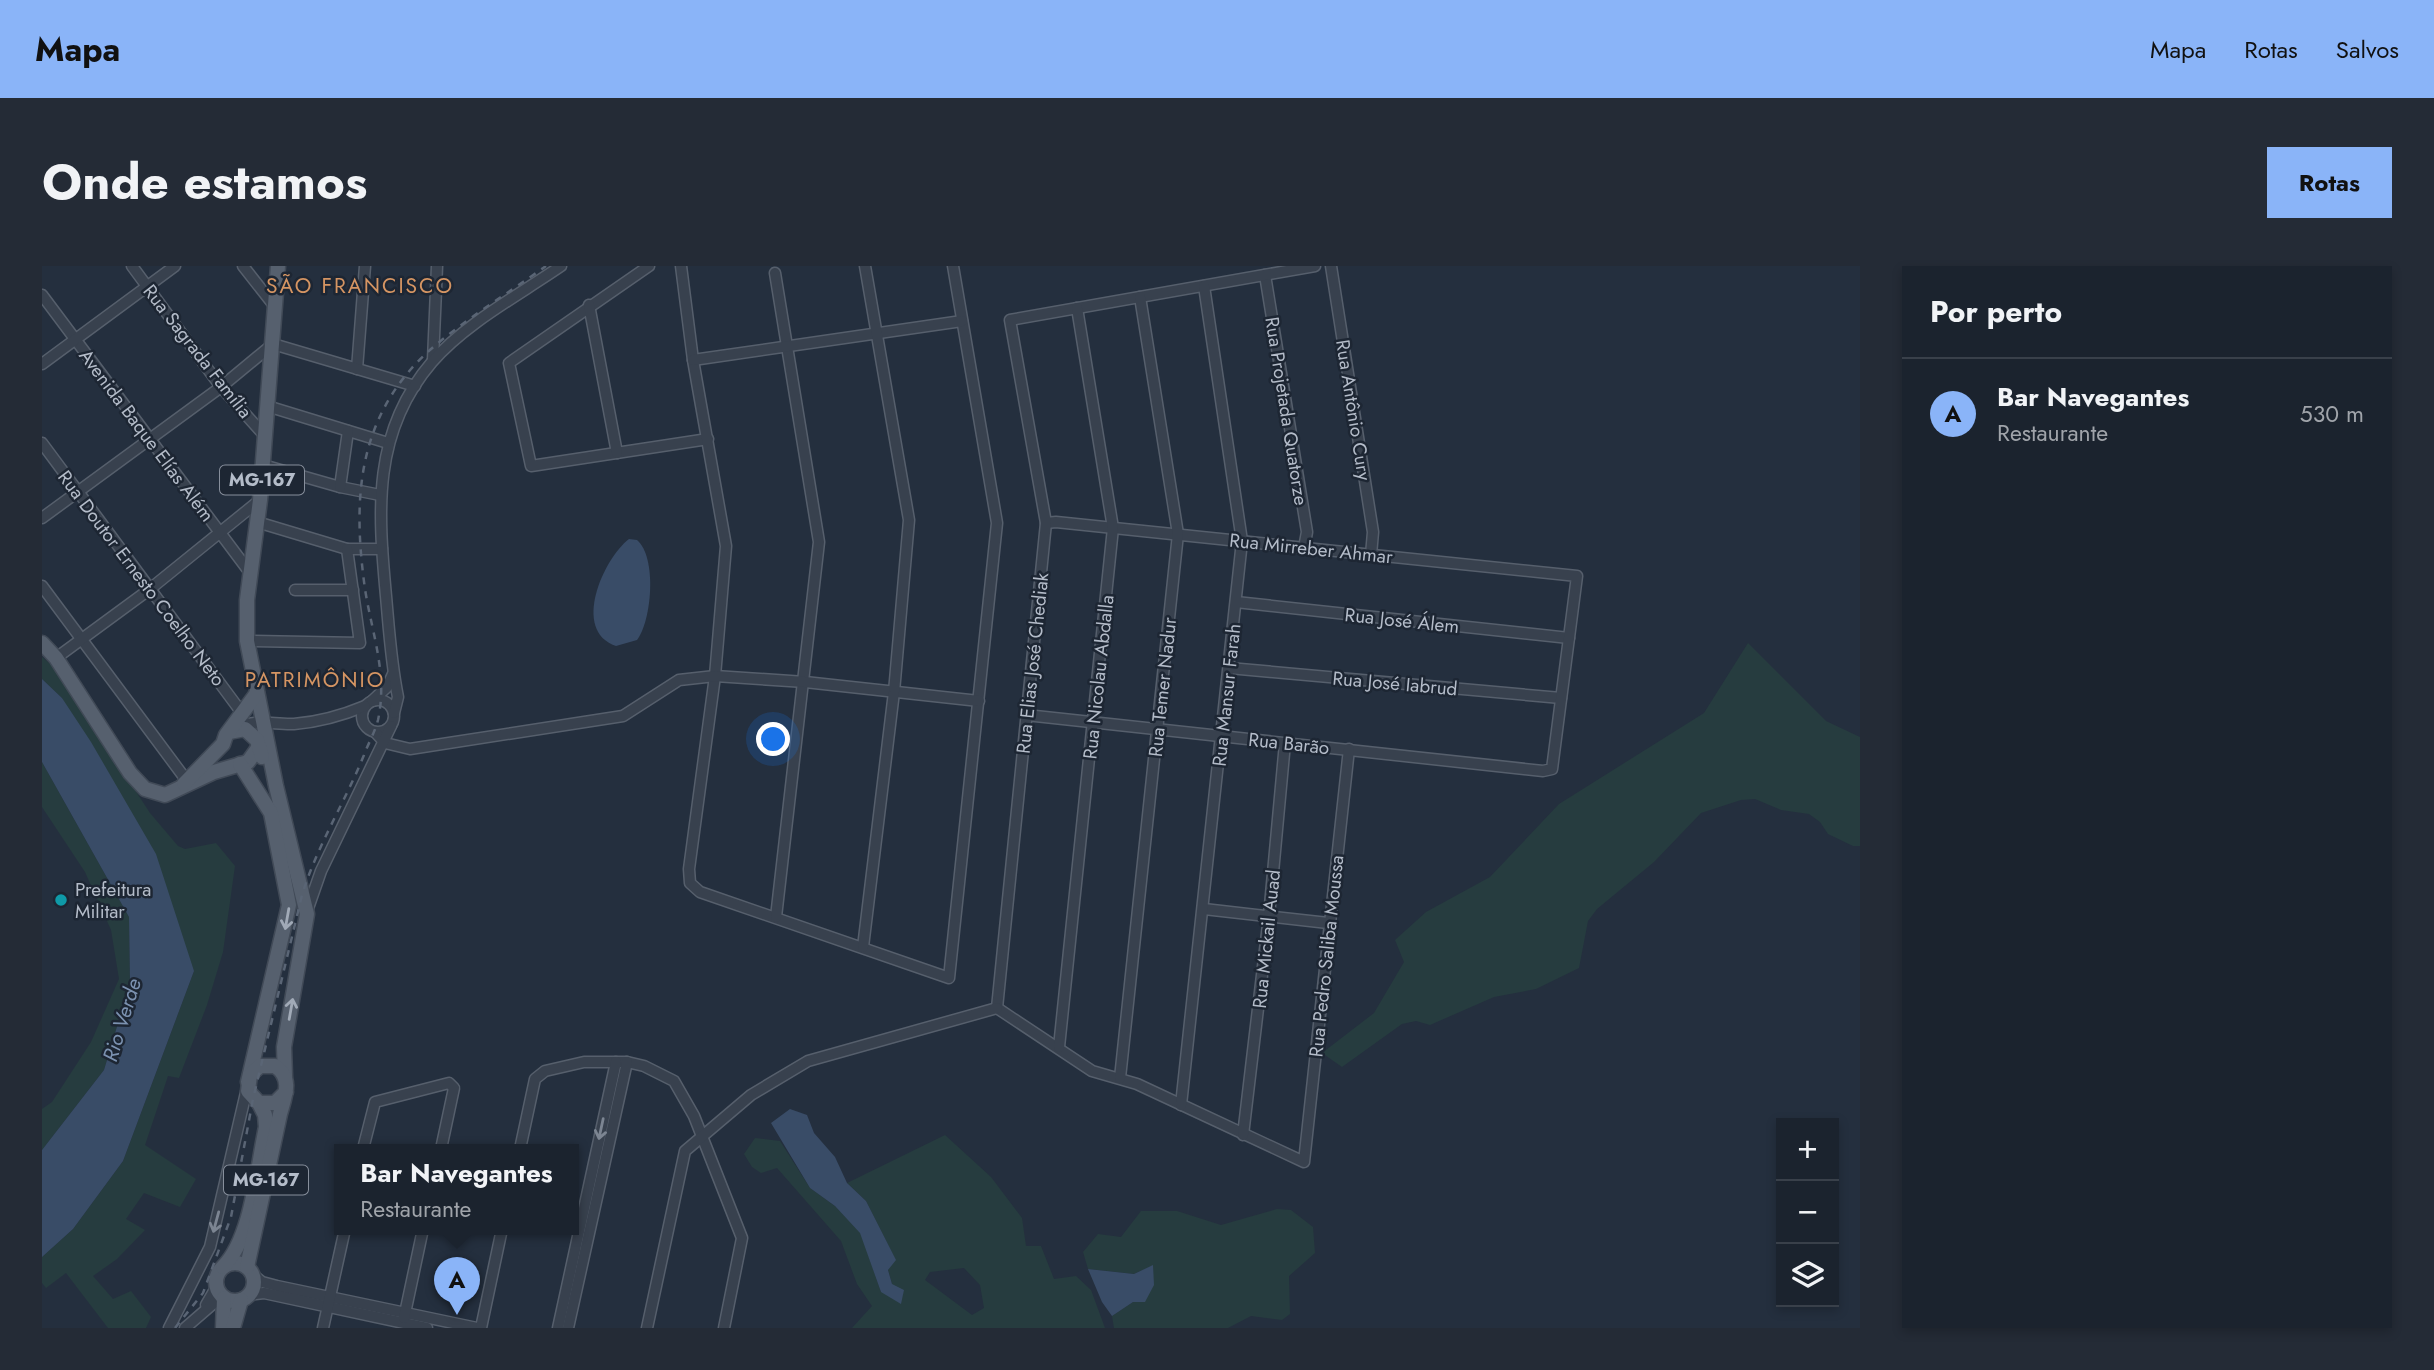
<!DOCTYPE html>
<html lang="pt">
<head>
<meta charset="utf-8">
<style>
	body { margin:0; font-family:Jost,sans-serif; background:#242b36; color:#f1f3f6 }
	.controls { position:absolute; right:21px; bottom:21px; display:grid; overflow:hidden; border-radius:0px; box-shadow:0 4px 10px #0003 }
	.controls button { width:63px; height:63px; display:grid; place-items:center; padding:0; border:0; border-bottom:2px solid #39404a; background:#1b232e; color:#f1f3f6; font:35px sans-serif }
	.you { position:absolute; left:732px; top:474px; width:24px; height:24px; margin:-18px; border:5px solid #fff; border-radius:50%; background:#1a73e8; box-shadow:0 0 0 10px #1a73e833 }
	.badge { display:grid; place-items:center; width:46px; height:46px; border-radius:50%; background:#8ab4f8; color:#111; font-size:23px; font-weight:700 }
	.pin { position:absolute; translate:-50% -58px; filter:drop-shadow(0 2px 4px #0008) }
	.pin::after { content:''; position:absolute; top:37px; width:24px; height:21px; background:inherit; clip-path:polygon(0 0,100% 0,50% 100%) }
	.popup { position:absolute; left:292px; top:878px; width:245px; height:91px; box-sizing:border-box; display:grid; place-content:center; border-radius:0px; background:#1b232e; filter:drop-shadow(0 2px 5px #0005); font-size:23px; white-space:nowrap; color:#a0a4aa }
	.popup b { font-size:26px; color:#f1f3f6 }
	.popup::after { content:''; position:absolute; left:50%; top:100%; margin-left:-14px; border:14px solid transparent; border-top-color:#1b232e }
	.list { margin:0; padding:0; list-style:none }
	h2 { display:flex; justify-content:space-between; align-items:center; height:91px; margin:0; padding:0 28px; font-size:30px }
	h2 small { font-size:23px; font-weight:400; color:#a0a4aa }
	.list li { display:grid; grid-template-columns:46px 1fr auto; gap:21px; align-items:center; box-sizing:border-box; height:112px; padding:0 28px; border-top:2px solid #39404a }
	.list b { display:block; font-size:26px; white-space:nowrap }
	.list p { margin:0; font-size:23px; white-space:nowrap; color:#a0a4aa }
	.list em { font-size:23px; font-style:normal; color:#a0a4aa }
	.icon { flex:none; width:38px; height:38px; fill:none; stroke:currentColor; stroke-width:2; stroke-linecap:round; stroke-linejoin:round }
	.map { position:relative; flex:none; width:1818px; height:1062px; overflow:hidden; border-radius:0px }
	header { display:flex; align-items:center; gap:42px; box-sizing:border-box; height:98px; padding:0 35px; background:#8ab4f8; color:#111 }
	header strong { font-size:33px }
	nav { display:flex; gap:38px; margin-inline-start:auto; font-size:24px }
	.intro { display:flex; align-items:center; justify-content:space-between; box-sizing:border-box; height:168px; padding:0 42px }
	h1 { margin:0; font-size:49px }
	.button { padding:18px 32px; border-radius:0px; background:#8ab4f8; color:#111; font-size:24px; font-weight:700 }
	main { display:flex; gap:42px; padding:0 42px }
	aside { flex:1; background:#1b232e; border-radius:0px; box-shadow:0 4px 10px #0003 }
	.map>svg:first-child { display:block }
	.green { fill:#263c3f; fill-rule:evenodd }
	.water { fill:#394c67 }
	.lines { fill:none; stroke-linecap:round; stroke-linejoin:round }
	.minor-casing { stroke:#565f6c; stroke-width:13 }
	.major-casing { stroke:#414a57; stroke-width:17 }
	.minor { stroke:#38414e; stroke-width:10 }
	.major { stroke:#56606e; stroke-width:14 }
	.rail { stroke:#5a6575; stroke-width:2.5; stroke-dasharray:7 7; stroke-linecap:butt }
	.oneway { stroke:#a1aab7 }
	.oneway2 { stroke:#7c8592 }
	.culture-dot { fill:#0f9aa8; stroke:#1d2633; stroke-width:2.5 }
	.labels { text-anchor:middle; stroke-width:5; stroke-linejoin:round; paint-order:stroke }
	.shield { fill:#1d2633; stroke:#878f9c; stroke-width:2 }
	.shield-label { font-size:18px; font-weight:bold; fill:#b4bcc9 }
	.street-label { font-size:19px; fill:#b4bcc9; stroke:#1d2633 }
	.poi-label { font-size:19px; fill:#b4bcc9; stroke:#1d2633; text-anchor:start }
	.neighbourhood-label { font-size:21px; letter-spacing:2px; fill:#d59563; stroke:#1d2633 }
	.water-label { font-size:21px; font-style:italic; fill:#7c92b1; stroke:#1d2633 }
</style>
</head>
<body>
<header>
<strong>Mapa</strong>
<nav><a>Mapa</a><a>Rotas</a><a>Salvos</a></nav>
</header>
<div class="intro"><h1>Onde estamos</h1><a class="button">Rotas</a></div>
<main>
<div class="map">
<svg width="1818" height="1062" viewBox="0 0 1818 1062">
	<rect width="100%" height="100%" fill="#242f3e"/>
	<g class="green">
		<polygon points="1706,377 1784,455 1818,471 1818,580 1811,580 1786,568 1778,556 1767,548 1739,544 1713,533 1699,534 1659,547 1612,596 1555,643 1546,655 1537,702 1494,723 1452,731 1388,759 1374,755 1360,758 1300,801 1280,787 1332,747 1362,696 1353,674 1384,646 1448,611 1517,538 1662,447"/>
		<polygon points="0,391 14,403 108,547 136,580 143,583 174,577 193,600 181,686 165,739 137,812 126,810 103,879 154,913 138,941 102,927 84,953 103,964 75,993 51,1010 71,1033 89,1025 109,1051 104,1062 66,1062 24,1007 4,1022 0,1017 0,991 31,963 81,895 152,705 20,432 0,413"/>
		<polygon points="0,496 87,651 88,717 62,804 0,884 0,843 10,836 49,776 77,713 69,664 43,606 0,541"/>
		<path d="M 903,869 L 949,911 L 980,952 L 984,980 L 999,980 L 1012,1013 L 1034,1010 L 1049,1024 L 1063,1062 L 810,1062 L 830,1040 L 815,1018 L 799,975 L 735,902 L 719,907 L 710,901 L 702,888 L 713,872 L 738,875 L 768,922 L 793,940 L 819,967 L 839,1026 L 850,1018 L 846,1004 L 853,993 L 824,935 L 805,917 ZM 922,1002 L 938,1019 L 942,1042 L 930,1049 L 883,1014 L 888,1006 Z"/>
		<polygon points="1235,943 1249,944 1271,961 1273,987 1247,1010 1248,1048 1240,1054 1209,1050 1186,1062 1072,1062 1070,1050 1091,1036 1110,1000 1092,1008 1046,1003 1041,986 1056,968 1079,971 1099,945 1135,945 1179,959"/>
	</g>
	<g class="water">
		<path d="M 587,273 L 595,274 C 615,291 610,354 595,374 L 574,380 C 529,365 561,293 587,273 Z"/>
		<polygon points="0,413 20,432 49,476 114,588 152,705 81,895 31,963 0,991 0,884 62,804 88,717 87,651 0,496"/>
		<polygon points="748,843 765,849 772,867 793,891 805,917 824,935 854,994 846,1004 850,1018 862,1024 859,1038 839,1026 818,967 793,940 768,922 729,857"/>
		<polygon points="1111,999 1112,1019 1103,1036 1091,1036 1070,1050 1060,1036 1046,1003 1092,1008"/>
	</g>
	<g class="lines">
		<g class="minor-casing">
			<g id="minor">
				<polyline points="90,0 179,121 223,170"/>
				<polyline points="201,0 234,42"/>
				<polyline points="607,0 467,97 489,200 666,173"/>
				<polyline points="639,0 651,94 684,280 673,410 647,603 648,617 658,626 907,712 955,257 911,0"/>
				<polyline points="1289,0 1331,266 1329,289"/>
				<polyline points="733,7 777,276 734,651"/>
				<polyline points="1223,9 1265,266 1262,282"/>
				<polyline points="0,29 209,308"/>
				<polyline points="547,39 575,187"/>
				<polyline points="391,94 395,0"/>
				<polyline points="651,94 920,55"/>
				<polyline points="0,98 133,0"/>
				<polyline points="315,103 323,0"/>
				<polyline points="225,140 346,177"/>
				<polyline points="0,177 200,447"/>
				<polyline points="221,199 298,221 338,229"/>
				<polyline points="298,221 306,165"/>
				<polyline points="0,252 179,121 231,78 373,120"/>
				<polyline points="215,256 305,283 340,283"/>
				<polyline points="0,320 148,519"/>
				<polyline points="253,324 311,324"/>
				<polyline points="1194,336 1527,372"/>
				<polyline points="205,375 318,377 305,283"/>
				<polyline points="14,392 108,323 218,234"/>
				<polyline points="1187,402 1519,432"/>
				<circle cx="336" cy="450" r="16"/>
				<polyline points="330,435 345,421 351,408"/>
				<path d="M 352,447 L 356,431 C 349,397 347,363 344,330 C 336,244 330,166 390,96 C 424,57 477,29 519,0"/>
				<polyline points="984,449 1501,505 1510,503 1535,310 1014,256 1004,257"/>
				<path d="M 196,462 C 214,452 232,459 252,458 C 277,456 299,450 323,440"/>
				<polyline points="333,466 343,477 368,483 581,450 637,414 673,410 763,416 937,435"/>
				<polyline points="1162,643 1286,657"/>
				<polyline points="265,645 279,605 349,460"/>
				<polyline points="821,681 852,426 867,254 823,0"/>
				<polyline points="955,742 1004,257 968,54 1273,0"/>
				<polyline points="955,742 1050,805 1095,818 1262,896 1307,483"/>
				<polyline points="1017,781 1071,262 1035,42"/>
				<polyline points="1078,812 1136,268 1098,31"/>
				<polyline points="1139,839 1200,275 1162,20"/>
				<polyline points="1201,869 1227,650 1243,477"/>
				<polyline points="321,883 333,836 407,817 412,822 399,883"/>
				<polyline points="478,883 493,813 503,805 542,796 585,796 602,800 632,815 652,850 700,972 682,1062"/>
				<polyline points="210,1008 220,1016 235,1020 435,1062"/>
				<polyline points="206,1029 222,1027 385,1062"/>
				<polyline points="164,1039 175,1020"/>
				<polyline points="362,1052 381,963"/>
				<polyline points="127,1062 168,981 206,818"/>
				<polyline points="143,1062 180,1030"/>
				<polyline points="281,1062 303,963"/>
				<polyline points="439,1062 460,963"/>
				<polyline points="516,1062 574,796"/>
				<polyline points="526,1062 585,796"/>
				<polyline points="605,1062 643,885 709,829 766,795 955,742"/>
			</g>
		</g>
		<g class="major-casing">
			<g id="major">
				<polyline points="236,0 218,234 205,334 205,375 234,520 265,648 242,781 243,810"/>
				<polyline points="0,377 14,392 88,507 103,523 123,529 172,506 206,496 216,482"/>
				<polyline points="187,466 203,463 215,474 220,491"/>
				<polyline points="198,498 229,547 247,639 206,816"/>
				<polyline points="142,518 181,478 184,469 215,427"/>
				<circle cx="193" cy="1016" r="19"/>
				<path d="M 181,1001 C 210,972 215,902 224,861 L 223,849 L 217,837"/>
				<path d="M 205,1001 L 238,848 C 243,830 251,812 233,800 L 218,800 L 208,809 L 206,825 L 217,837 L 233,837 L 244,826"/>
				<polyline points="181,1062 182,1032"/>
				<polyline points="191,1062 199,1034"/>
			</g>
		</g>
		<use href="#minor" class="minor"/>
		<use href="#major" class="major"/>
		<path class="rail" d="M 133,1062 L 161,1027 L 189,951 L 211,833 L 260,629 C 275,580 303,536 322,489 C 326,478 333,466 336,454 C 346,408 330,368 323,323 C 312,244 313,167 369,103 C 399,68 464,29 504,0"/>
	</g>
	<defs><path id="oneway-shaft" d="M-6 0H5M1.5-3L5.5 0L1.5 3" fill="none" stroke-width="1.6" stroke-linecap="round" stroke-linejoin="round" transform="scale(1.75)"/></defs>
	<g class="oneway">
		<use href="#oneway-shaft" transform="translate(245 653) rotate(100)"/>
		<use href="#oneway-shaft" transform="translate(249 743) rotate(-80)"/>
	</g>
	<g class="oneway2">
		<use href="#oneway-shaft" transform="translate(559 863) rotate(102)"/>
		<use href="#oneway-shaft" transform="translate(174 956) rotate(105)"/>
	</g>
	<circle class="culture-dot" cx="19" cy="634" r="7"/>
	<g class="labels">
		<g class="shield">
			<rect x="178" y="199.5" width="84" height="29" rx="5"/>
			<rect x="182" y="899.5" width="84" height="29" rx="5"/>
		</g>
		<g class="shield-label">
			<text x="220" y="220">MG-167</text>
			<text x="224" y="920">MG-167</text>
		</g>
		<g class="street-label">
			<text transform="translate(156 85) rotate(52)" y="7">Rua Sagrada Família</text>
			<text transform="translate(1312 144) rotate(81)" y="7">Rua Antônio Cury</text>
			<text transform="translate(1245 145) rotate(81)" y="7">Rua Projetada Quatorze</text>
			<text transform="translate(105 169) rotate(53)" y="7">Avenida Baque Elías Além</text>
			<text transform="translate(1269 282) rotate(6)" y="7">Rua Mirreber Ahmar</text>
			<text transform="translate(100 312) rotate(53)" y="7">Rua Doutor Ernesto Coelho Neto</text>
			<text transform="translate(1360 354) rotate(6)" y="7">Rua José Álem</text>
			<text transform="translate(990 397) rotate(-84)" y="7">Rua Elias José Chediak</text>
			<text transform="translate(1056 411) rotate(-84)" y="7">Rua Nicolau Abdalla</text>
			<text transform="translate(1353 417) rotate(5)" y="7">Rua José Iabrud</text>
			<text transform="translate(1120 421) rotate(-84)" y="7">Rua Temer Nadur</text>
			<text transform="translate(1184 429) rotate(-84)" y="7">Rua Mansur Farah</text>
			<text transform="translate(1247 477) rotate(6)" y="7">Rua Barão</text>
			<text transform="translate(1224 673) rotate(-84)" y="7">Rua Mickail Auad</text>
			<text transform="translate(1284 690) rotate(-84)" y="7">Rua Pedro Saliba Moussa</text>
		</g>
		<g class="poi-label">
			<text x="33" y="630">Prefeitura<tspan x="33" dy="22">Militar</tspan></text>
		</g>
		<g class="neighbourhood-label">
			<text x="318" y="27">SÃO FRANCISCO</text>
			<text x="273" y="421">PATRIMÔNIO</text>
		</g>
		<g class="water-label">
			<text transform="translate(80 754) rotate(-73)" y="7">Rio Verde</text>
		</g>
	</g>
</svg>
<div class="controls">
<button>+</button>
<button>−</button>
<button><svg class="icon" aria-label="layers" viewBox="0 0 24 24"><path d="M12 4l9 5-9 5-9-5zM3 14l9 5 9-5"/></svg></button>
</div>
<div class="you"></div>
<div class="pin badge" style="left:415px;top:1049px">A</div>
<div class="popup"><b>Bar Navegantes</b>Restaurante</div>
</div>
<aside>
<h2>Por perto<small></small></h2>
<ul class="list">
<li><span class="badge">A</span><div><b>Bar Navegantes</b><p>Restaurante</p></div><em>530 m</em></li>
</ul>
</aside>
</main>
</body>
</html>
